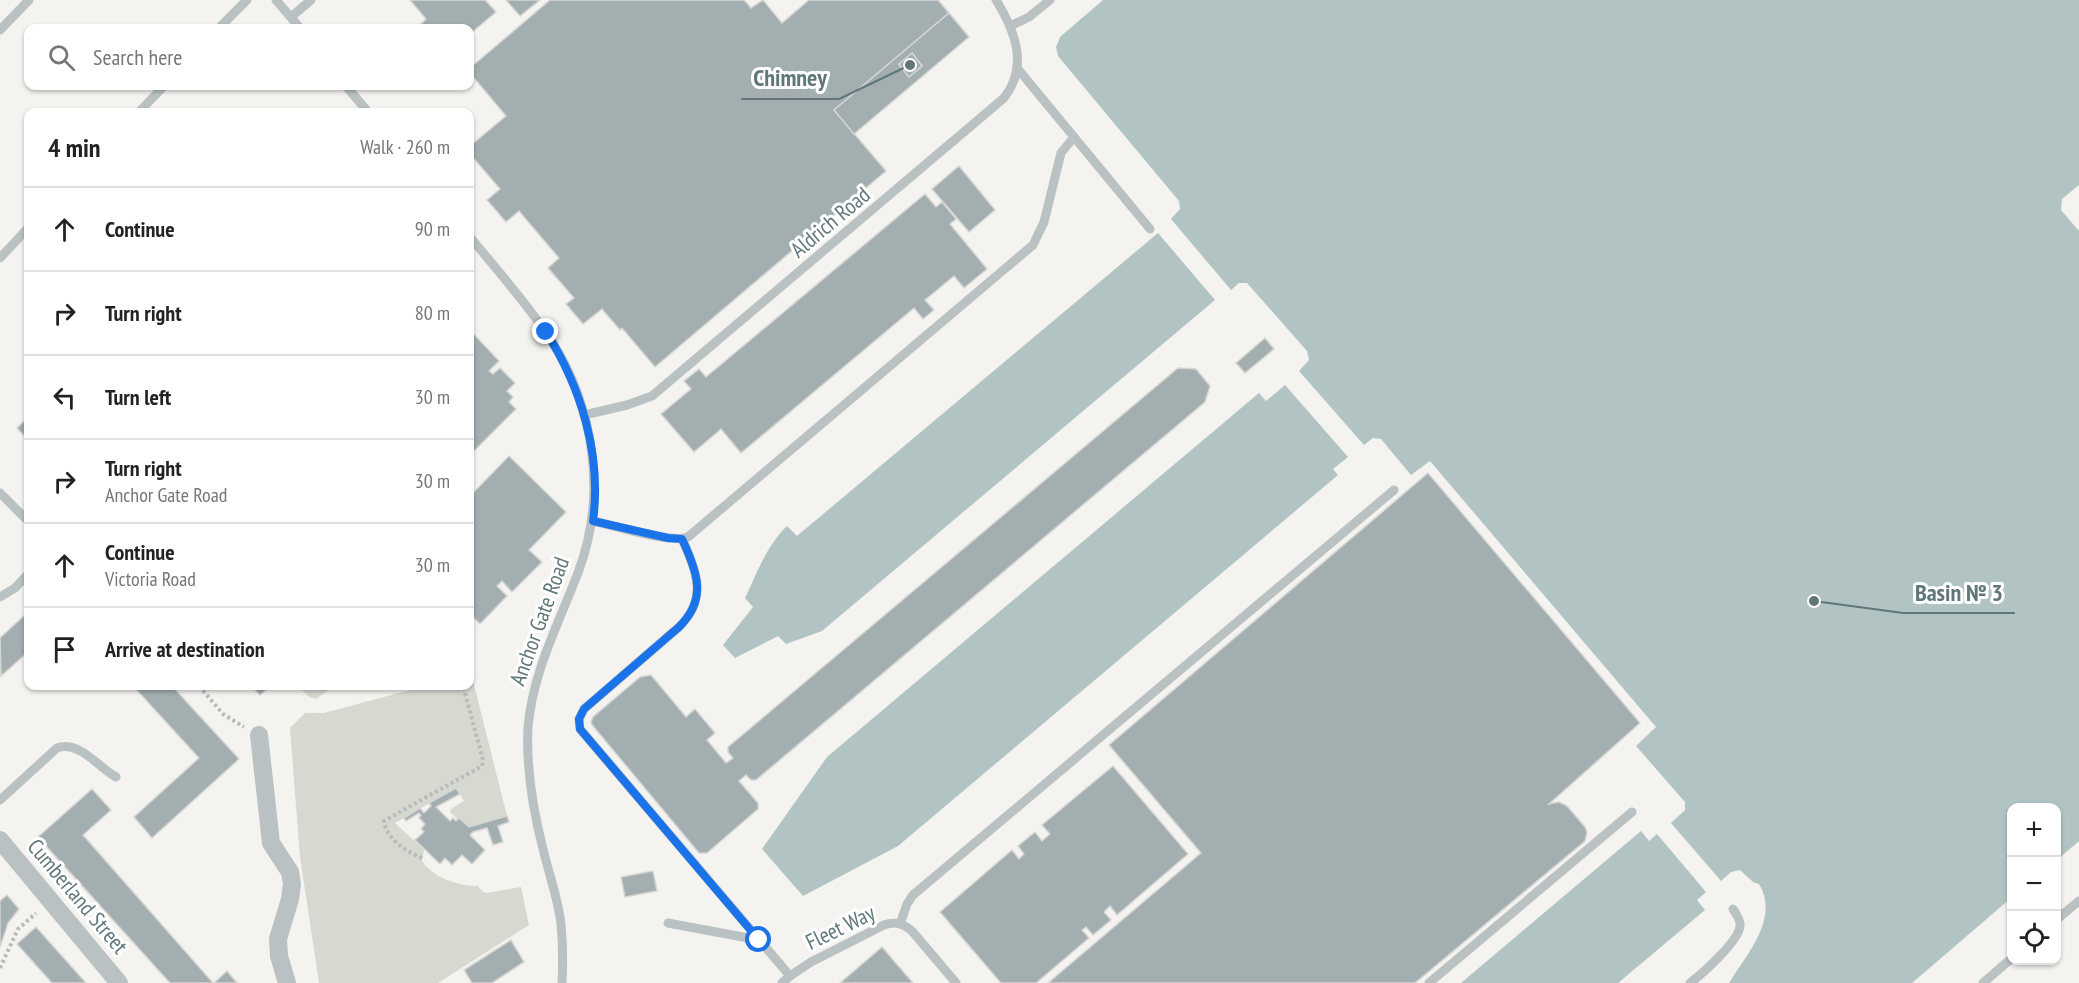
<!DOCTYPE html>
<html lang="en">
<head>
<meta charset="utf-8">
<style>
	body { margin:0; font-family:"PT Sans Narrow",sans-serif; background:#f6f6f6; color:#222 }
	.controls { position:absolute; right:18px; bottom:18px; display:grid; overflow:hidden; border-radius:12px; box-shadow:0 2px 4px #0004 }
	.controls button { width:54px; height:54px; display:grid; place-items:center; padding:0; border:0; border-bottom:2px solid #e0e0e0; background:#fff; color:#222; font:30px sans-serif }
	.stop { position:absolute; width:18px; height:18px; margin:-14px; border:4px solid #1a73e8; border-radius:50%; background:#fff }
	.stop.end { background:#1a73e8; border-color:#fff; box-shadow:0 2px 6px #0008 }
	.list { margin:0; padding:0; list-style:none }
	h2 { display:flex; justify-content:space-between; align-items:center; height:78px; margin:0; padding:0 24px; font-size:26px }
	h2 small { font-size:20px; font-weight:400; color:#767676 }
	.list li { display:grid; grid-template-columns:39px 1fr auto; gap:18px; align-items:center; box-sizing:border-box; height:84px; padding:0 24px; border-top:2px solid #e0e0e0 }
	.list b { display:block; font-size:22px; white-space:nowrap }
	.list p { margin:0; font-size:20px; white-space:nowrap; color:#767676 }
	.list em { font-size:20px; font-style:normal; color:#767676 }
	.icon { flex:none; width:33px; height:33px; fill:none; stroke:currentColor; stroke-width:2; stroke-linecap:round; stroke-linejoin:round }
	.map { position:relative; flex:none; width:2079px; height:983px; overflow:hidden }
	.search { position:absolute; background:#fff; box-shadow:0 2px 4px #0004; left:24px; top:24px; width:450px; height:66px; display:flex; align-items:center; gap:15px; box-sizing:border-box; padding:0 21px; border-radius:12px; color:#767676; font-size:22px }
	.panel { position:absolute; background:#fff; box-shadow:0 2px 4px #0004; left:24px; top:108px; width:450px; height:582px; border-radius:12px }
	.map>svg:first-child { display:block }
	.green { fill:#d5d9cf }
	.water { fill:#b1c3c2 }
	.building { fill:#a2aeb0; stroke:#d5d5d3; stroke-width:1.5; fill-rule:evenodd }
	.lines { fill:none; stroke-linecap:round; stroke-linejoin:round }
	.path { stroke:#b7bbbc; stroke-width:4; stroke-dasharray:3 3; stroke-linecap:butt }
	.service { stroke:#bac1c2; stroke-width:9 }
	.minor { stroke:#bac1c2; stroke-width:18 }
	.route { stroke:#1a73e8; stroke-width:8 }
	.labels { text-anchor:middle; stroke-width:6; stroke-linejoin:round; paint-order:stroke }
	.street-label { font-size:22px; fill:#60777a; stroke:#fff }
	.leader { fill:none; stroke:#60777a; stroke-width:2 }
	.callout-dot { fill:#60777a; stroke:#fff; stroke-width:2 }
	.callout-label { font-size:24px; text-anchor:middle; font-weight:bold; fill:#60777a; stroke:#fff; stroke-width:6; stroke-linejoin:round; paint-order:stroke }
</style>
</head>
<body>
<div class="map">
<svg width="2079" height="983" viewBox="0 0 2079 983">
	<rect width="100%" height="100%" fill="#f4f3f0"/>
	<g class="green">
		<path d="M 471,673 L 507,816 L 467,828 L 450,812 L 451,809 L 464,801 L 456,788 L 395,823 L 424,850 L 422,861 C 433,878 459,886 478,886 L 483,892 L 486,893 L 521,887 L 529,925 L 438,983 L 319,983 L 300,857 L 290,728 L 305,713 L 324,713 L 425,686 L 470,686 L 470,674 Z"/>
		<polygon points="298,686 334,686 316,699 309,697"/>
	</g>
	<g class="water">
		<path d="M 1103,0 L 2079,0 L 2079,185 L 2062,199 L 2061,210 L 2079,231 L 2079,841 L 2057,860 L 2056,808 L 2012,808 L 2011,898 L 1912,983 L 1729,983 C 1746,955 1780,918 1759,884 L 1753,882 L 1740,870 L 1731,872 L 1721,881 L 1671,823 L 1685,810 L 1685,802 L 1636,746 L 1656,727 L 1430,461 L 1411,475 L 1381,439 L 1373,438 L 1364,445 L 1299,371 L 1309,360 L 1307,351 L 1247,283 L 1239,283 L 1231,290 L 1171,219 L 1180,209 L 1179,201 L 1058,56 L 1056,47 L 1060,37 Z"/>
		<path d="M 1158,233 L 1215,300 L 822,631 L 786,644 L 778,636 L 735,658 L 723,645 L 753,607 L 745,598 C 757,573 767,545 787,526 L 797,536 Z"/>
		<polygon points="1285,385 1348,457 1333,469 1338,475 898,846 803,896 762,849 827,757 1259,393 1266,401"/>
		<polygon points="1641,831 1649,841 1657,834 1706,892 1697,900 1705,910 1618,983 1461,983"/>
	</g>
	<g class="building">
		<polygon points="410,0 485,0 496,12 470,34 470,28 420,28 418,27 426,19"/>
		<polygon points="506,0 540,0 520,16"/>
		<polygon points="550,0 744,0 751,8 763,0 782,23 809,0 938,0 949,13 834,110 886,171 655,367 622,328 620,330 602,309 583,324 566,304 574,298 548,268 559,258 519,211 506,222 487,200 500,189 470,154 470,146 506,116 470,73 470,68"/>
		<path d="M 949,13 L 969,37 L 854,134 L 834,110 ZM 912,53 L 922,66 L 909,77 L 899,64 Z"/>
		<polygon points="912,53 922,66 909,77 899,64"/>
		<polygon points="959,166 995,210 969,232 932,189"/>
		<polygon points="925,194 936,207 942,202 956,219 950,224 987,269 964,288 954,276 925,300 934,310 923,319 914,308 741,453 721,429 694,452 661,414 691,389 684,381 699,369 706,377"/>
		<polygon points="470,330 499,361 489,371 493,374 500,368 515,383 507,391 513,397 509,402 516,409 470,455"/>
		<polygon points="1265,338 1274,349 1245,373 1236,363"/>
		<polygon points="1178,368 1196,369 1210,386 1205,402 756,780 751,780 746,775 739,781 758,803 758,809 707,853 699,853 593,726 591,722 593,717 640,677 651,675 686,717 695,709 715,733 707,740 726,763 733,758 728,752 728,747"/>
		<polygon points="28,417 28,440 17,428"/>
		<polygon points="509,456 566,512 529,550 542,562 512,592 502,581 497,586 507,596 480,624 470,614 470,496"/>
		<polygon points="1428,473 1640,723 1549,804 1559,802 1567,806 1585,827 1587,832 1585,841 1415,983 1048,983 1201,853 1109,745"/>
		<polygon points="28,612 28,652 1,676 0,638"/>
		<polygon points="133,686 172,686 239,759 152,838 134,817 199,758"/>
		<polygon points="251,686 271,686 260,695"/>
		<polygon points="1113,766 1188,854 1117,915 1110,906 1104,912 1111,920 1093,935 1086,927 1082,930 1089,938 1036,983 1001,983 940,912 1012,850 1019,859 1024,854 1018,846 1035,832 1042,841 1050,834 1042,825"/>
		<polygon points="456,788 460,794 436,807 450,821 453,818 456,821 459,818 469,827 507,816 509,822 498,826 503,842 493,845 487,828 473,832 470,835 485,850 472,864 462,855 452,865 445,858 440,864 415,840 424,832 421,829 425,824 419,818 421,815 419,813 406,821 404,818 420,808 424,813 431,806 429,803"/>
		<polygon points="92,789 111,810 83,835 213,983 170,983 38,837"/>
		<polygon points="653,871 657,891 625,897 621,877"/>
		<polygon points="7,895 19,909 8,923 0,947 0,901"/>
		<polygon points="36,927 86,983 52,983 17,944"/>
		<polygon points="511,940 524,962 492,983 472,983 464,970"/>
		<polygon points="882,947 913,983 840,983"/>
		<polygon points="227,971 237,983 214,983"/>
	</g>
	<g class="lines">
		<g class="path">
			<polyline points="199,686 223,714 244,727"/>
			<path d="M 422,858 C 407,852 386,839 384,821 L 482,766 L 483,760 L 463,686"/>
			<polyline points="0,968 18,929 36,913"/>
		</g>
		<g class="service">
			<polyline points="276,0 300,28"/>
			<polyline points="291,17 311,0"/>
			<polyline points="1010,26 1029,17 1050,0"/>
			<polyline points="219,28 247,0"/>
			<polyline points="0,30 29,0"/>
			<polyline points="346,86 368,112"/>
			<polyline points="139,112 164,86"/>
			<polyline points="1074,137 1150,229"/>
			<path d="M 470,237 C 497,270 527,303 551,340 C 594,407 607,494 579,570 C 560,621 532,673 528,728 C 526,769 533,810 543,849 C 549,874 558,899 561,924 C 563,944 563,963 562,983"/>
			<polyline points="0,258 28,228"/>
			<path d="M 584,415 L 627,405 L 652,396 L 1004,98 C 1029,66 1015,31 996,0"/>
			<polyline points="0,493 26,519"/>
			<path d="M 593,521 C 613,525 671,544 688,537 L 1033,245 L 1044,222 L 1061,153 L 1074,137 L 1018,69"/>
			<path d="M 682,539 C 697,571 708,599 679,627 L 584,709 L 579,719 L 580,729 L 790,976 L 782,983"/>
			<polyline points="0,597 15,588 28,574"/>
			<path d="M 0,800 L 57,748 C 79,740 98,767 116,777"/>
			<polyline points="2056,920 2079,901"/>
			<polyline points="668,923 759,940"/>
			<polyline points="900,924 907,904 913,895 1394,490"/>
			<path d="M 790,976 L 811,962 L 884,925 C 895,921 903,923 912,931 L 956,983"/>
			<polyline points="1429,983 1632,812"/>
			<path d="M 1690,983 C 1702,974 1739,941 1740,926 C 1741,920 1736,914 1733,909"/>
			<polyline points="1983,983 2012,958"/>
		</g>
		<g class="minor">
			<polyline points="259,735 271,843 290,872 292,884 290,899 278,939 279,956 287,983"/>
			<polyline points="0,840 119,983"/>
		</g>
	</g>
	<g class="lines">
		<path class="route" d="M 546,332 C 581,387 602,455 593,521 L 668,538 L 682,539 C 697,571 708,599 679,627 L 584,709 L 579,719 L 580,729 L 759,940"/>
	</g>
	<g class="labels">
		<g class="street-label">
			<text transform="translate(830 222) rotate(-40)" y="8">Aldrich Road</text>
			<text transform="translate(539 621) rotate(-70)" y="8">Anchor Gate Road</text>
			<text transform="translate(78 896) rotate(50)" y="8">Cumberland Street</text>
			<text transform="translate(840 927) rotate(-26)" y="8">Fleet Way</text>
		</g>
	</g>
	<path class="leader" d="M910 65L839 99H741M1814 601L1903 613H2015"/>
	<g class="callout-dot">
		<circle cx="910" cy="65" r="6"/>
		<circle cx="1814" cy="601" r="6"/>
	</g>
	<g class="callout-label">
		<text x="790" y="86">Chimney</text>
		<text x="1959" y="601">Basin № 3</text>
	</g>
</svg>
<div class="controls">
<button>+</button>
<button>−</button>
<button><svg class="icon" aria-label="locate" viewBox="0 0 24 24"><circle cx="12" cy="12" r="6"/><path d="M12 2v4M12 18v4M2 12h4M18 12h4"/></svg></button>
</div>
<div class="stop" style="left:759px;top:940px"></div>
<div class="stop end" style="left:546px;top:332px"></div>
<div class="search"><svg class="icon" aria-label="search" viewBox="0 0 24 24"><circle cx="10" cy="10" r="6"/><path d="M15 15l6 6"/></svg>Search here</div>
<section class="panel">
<h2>4 min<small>Walk · 260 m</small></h2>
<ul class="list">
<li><svg class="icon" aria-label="ahead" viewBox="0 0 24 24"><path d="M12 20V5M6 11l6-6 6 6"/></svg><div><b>Continue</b></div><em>90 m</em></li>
<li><svg class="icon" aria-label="right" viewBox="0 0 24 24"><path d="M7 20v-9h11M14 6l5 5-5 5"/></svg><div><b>Turn right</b></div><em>80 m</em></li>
<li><svg class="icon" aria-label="left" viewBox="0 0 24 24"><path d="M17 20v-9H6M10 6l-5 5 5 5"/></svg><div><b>Turn left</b></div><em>30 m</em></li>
<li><svg class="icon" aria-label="right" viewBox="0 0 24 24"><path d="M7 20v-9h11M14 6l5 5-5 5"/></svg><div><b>Turn right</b><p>Anchor Gate Road</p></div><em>30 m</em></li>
<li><svg class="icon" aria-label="ahead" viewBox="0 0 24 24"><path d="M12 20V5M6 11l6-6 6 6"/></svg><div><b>Continue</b><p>Victoria Road</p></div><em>30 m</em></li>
<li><svg class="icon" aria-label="arrive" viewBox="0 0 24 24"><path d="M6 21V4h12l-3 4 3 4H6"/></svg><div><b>Arrive at destination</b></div></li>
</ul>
</section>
</div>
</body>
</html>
